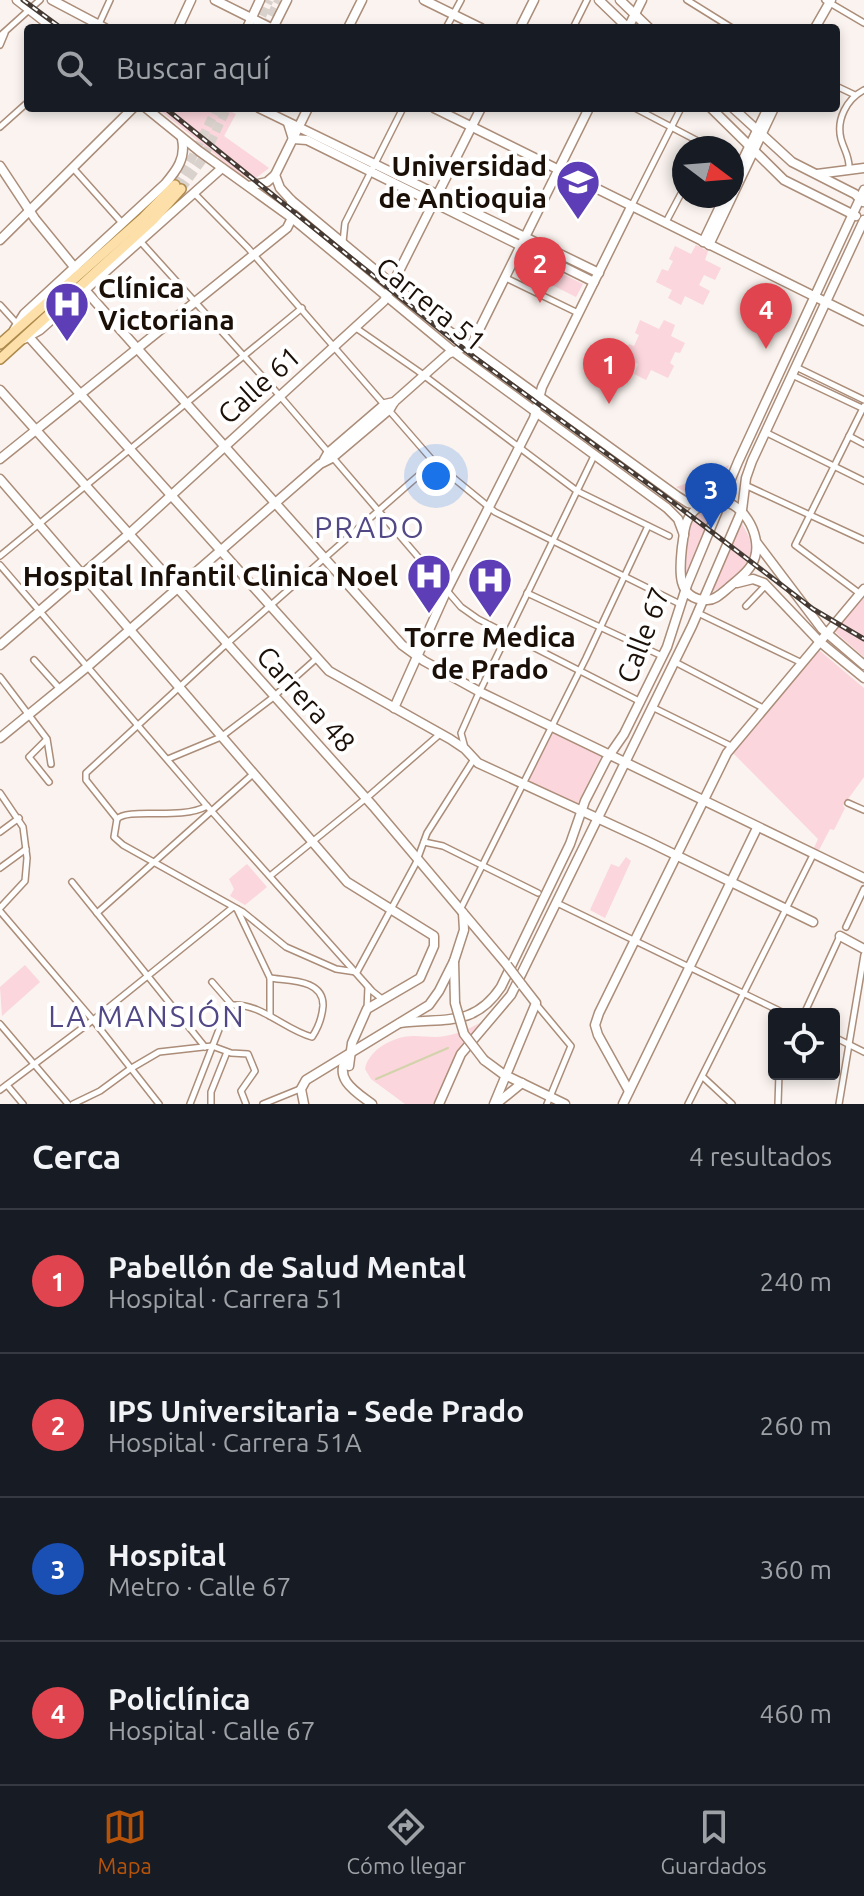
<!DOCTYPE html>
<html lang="es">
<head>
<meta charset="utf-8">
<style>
	body { margin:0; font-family:Ubuntu,sans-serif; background:#242831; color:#f1f3f6 }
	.controls { position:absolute; right:24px; bottom:24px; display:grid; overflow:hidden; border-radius:8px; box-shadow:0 4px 12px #0003 }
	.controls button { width:72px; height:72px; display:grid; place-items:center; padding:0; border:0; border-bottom:2px solid #363941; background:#171b24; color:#f1f3f6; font:40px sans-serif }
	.compass { position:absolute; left:672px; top:136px; width:72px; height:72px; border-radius:50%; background:#171b24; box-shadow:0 4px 12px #0003; rotate:106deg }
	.you { position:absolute; left:436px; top:476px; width:28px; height:28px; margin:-20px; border:6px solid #fff; border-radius:50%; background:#1a73e8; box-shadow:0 0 0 12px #1a73e833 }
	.badge { display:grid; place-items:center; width:52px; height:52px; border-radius:50%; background:#b45309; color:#fff; font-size:26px; font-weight:700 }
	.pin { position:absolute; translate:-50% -66px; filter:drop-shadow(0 2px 4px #0008) }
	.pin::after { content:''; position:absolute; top:42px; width:28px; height:24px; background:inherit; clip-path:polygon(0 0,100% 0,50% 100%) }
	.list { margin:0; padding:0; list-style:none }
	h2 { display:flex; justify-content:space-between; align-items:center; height:104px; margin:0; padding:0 32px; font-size:34px }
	h2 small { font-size:26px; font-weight:400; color:#9ea1a6 }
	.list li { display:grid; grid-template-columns:52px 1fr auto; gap:24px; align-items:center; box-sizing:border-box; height:144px; padding:0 32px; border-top:2px solid #363941 }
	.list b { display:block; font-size:30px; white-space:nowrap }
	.list p { margin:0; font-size:26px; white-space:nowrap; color:#9ea1a6 }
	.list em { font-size:26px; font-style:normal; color:#9ea1a6 }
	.icon { flex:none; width:44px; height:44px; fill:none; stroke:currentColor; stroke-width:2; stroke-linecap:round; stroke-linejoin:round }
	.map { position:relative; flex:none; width:864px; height:1104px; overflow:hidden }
	.search { position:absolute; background:#171b24; box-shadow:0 4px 12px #0003; left:24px; right:24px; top:24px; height:88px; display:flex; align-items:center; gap:20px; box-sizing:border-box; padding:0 28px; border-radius:8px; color:#9ea1a6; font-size:30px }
	.sheet { height:680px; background:#171b24 }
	nav { display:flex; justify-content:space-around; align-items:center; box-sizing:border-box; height:112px; border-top:2px solid #363941; background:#171b24; font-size:22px; color:#9ea1a6 }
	nav a { display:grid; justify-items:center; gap:4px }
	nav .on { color:#b45309 }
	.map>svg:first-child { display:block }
	.green { fill:#fbd6dc }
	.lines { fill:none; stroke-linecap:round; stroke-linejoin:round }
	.stream { stroke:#d2d2ab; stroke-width:2 }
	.primary-tunnel { stroke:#d9d1cc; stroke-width:9; stroke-dasharray:9 4.5; stroke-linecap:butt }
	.street-casing { stroke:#ab8d79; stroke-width:8 }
	.secondary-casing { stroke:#ab8d79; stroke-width:11 }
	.primary-casing { stroke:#ad8a4b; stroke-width:12 }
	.street { stroke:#fff; stroke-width:5 }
	.secondary { stroke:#fff; stroke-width:8 }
	.primary { stroke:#fde0a9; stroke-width:9 }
	.rail-casing { stroke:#463b34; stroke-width:5 }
	.rail { stroke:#fff; stroke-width:2; stroke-dasharray:6; stroke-linecap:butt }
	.secondary-bridge-casing { stroke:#ab8d79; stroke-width:11; stroke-linecap:butt }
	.secondary-bridge { stroke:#fff; stroke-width:8 }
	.labels { text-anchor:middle; stroke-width:8; stroke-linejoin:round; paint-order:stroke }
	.poi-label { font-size:28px; font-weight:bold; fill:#1b1008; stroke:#fff; text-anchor:end }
	.street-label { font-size:28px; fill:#1b1008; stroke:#fff }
	.neighbourhood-label { font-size:30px; letter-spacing:2px; fill:#524886; stroke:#fff }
</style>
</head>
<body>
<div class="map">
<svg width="864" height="1104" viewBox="0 0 864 1104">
	<rect width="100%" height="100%" fill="#faf3ef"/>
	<g class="green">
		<polygon points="157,108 224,108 236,114 224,136 269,168 256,178 243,177"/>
		<polygon points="696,245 708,251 705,260 721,268 715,280 704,275 699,285 710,291 703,305 685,296 681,305 668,298 672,290 656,282 662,269 668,271 673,261 669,259 675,246 691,254"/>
		<polygon points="528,257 583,284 576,297 522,270"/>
		<polygon points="640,320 659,329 664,320 675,325 671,336 685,343 680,353 675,352 670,363 674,366 668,378 651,370 646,380 634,374 638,364 623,357 629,344 634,346 639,335 635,333"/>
		<polygon points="729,465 720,488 698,499 676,487 702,478"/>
		<path d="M 717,505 L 686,578 C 687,549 682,513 717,505 Z"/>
		<path d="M 741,521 C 744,529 751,537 751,545 C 753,565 726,586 710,593 Z"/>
		<polygon points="864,594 864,657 834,631"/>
		<polygon points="819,650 864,688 864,777 843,806 845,808 834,830 830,829 819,850 814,848 818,839 732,752"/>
		<polygon points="554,731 602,755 577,805 533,787 529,779"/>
		<polygon points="626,857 631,861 605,918 590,910 611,864 619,867"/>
		<polygon points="247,864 267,887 245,905 230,896 234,889 229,879"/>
		<polygon points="25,965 40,982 2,1016 0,987"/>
		<path d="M 492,1016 L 455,1055 L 434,1104 L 405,1104 L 371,1079 L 365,1069 C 369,1049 394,1036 414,1036 C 424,1036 435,1038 445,1036 C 462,1033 477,1025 492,1016 Z"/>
	</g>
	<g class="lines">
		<polyline class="stream" points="376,1079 448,1048"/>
		<g class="primary-tunnel">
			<polyline points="256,28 269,0"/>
			<polyline points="265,28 279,0"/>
			<polyline points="175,185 190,162 217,108"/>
			<polyline points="181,189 202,160 227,108"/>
		</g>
		<g class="street-casing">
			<g id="street">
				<polyline points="687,0 732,28"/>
				<polyline points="825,0 864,23"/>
				<polyline points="99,24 110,0"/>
				<polyline points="446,28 461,0"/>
				<polyline points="573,28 587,0"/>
				<polyline points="0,36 40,0"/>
				<polyline points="0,45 5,33"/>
				<polyline points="836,86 855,95"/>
				<polyline points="635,108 711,148"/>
				<polyline points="0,127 28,102"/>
				<polyline points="73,168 123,224"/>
				<path d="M 849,169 C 850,157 844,150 841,139 C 836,119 847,99 864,90"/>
				<polyline points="194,193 248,248 434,462 495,512 680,604"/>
				<polyline points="631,207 681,108"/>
				<polyline points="666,222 684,188"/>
				<polyline points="140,241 280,396 461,607 478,619 641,702"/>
				<polyline points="343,242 345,223 403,108"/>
				<polyline points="506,278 578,313"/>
				<polyline points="0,305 19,326"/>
				<polyline points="356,328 418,371 577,491 669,536"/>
				<polyline points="796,367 864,400"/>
				<polyline points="792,375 864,409"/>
				<polyline points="765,432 864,481"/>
				<polyline points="849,436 864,444"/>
				<polyline points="745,485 864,540"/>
				<polyline points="0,556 302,308"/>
				<polyline points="0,565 207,806 372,991 382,999"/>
				<polyline points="527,593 662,656"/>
				<polyline points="859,593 795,545 864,406"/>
				<polyline points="746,606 766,585"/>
				<polyline points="698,613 802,663"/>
				<polyline points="34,660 60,689"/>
				<polyline points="675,662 763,708"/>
				<polyline points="0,677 47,739 51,764"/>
				<polyline points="652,707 731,746"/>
				<polyline points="46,740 29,757 49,782"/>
				<polyline points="465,748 461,733 477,697 594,456"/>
				<polyline points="168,759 221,737 271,699 317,658"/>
				<polyline points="0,793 23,827 27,858 25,881 0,908"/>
				<polyline points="848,803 864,810"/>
				<polyline points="117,819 86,780 86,773 223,647 434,462"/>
				<polyline points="117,819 114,837 123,845 243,912 286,947 336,969 356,972"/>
				<path d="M 117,819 C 129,807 180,821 207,806"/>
				<polyline points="0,832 19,818"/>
				<polyline points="424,842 443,846 538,893"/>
				<polyline points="0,868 26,849"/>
				<polyline points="270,876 370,795 440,734"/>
				<polyline points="72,882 205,1047"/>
				<polyline points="557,903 786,1014"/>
				<polyline points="461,908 586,658 648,526"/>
				<polyline points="237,909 270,978 270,1016"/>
				<polyline points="0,911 93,1020 159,1104"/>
				<polyline points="97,913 253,774"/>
				<polyline points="846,927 864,889"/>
				<polyline points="357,972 416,863 427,833 474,759"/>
				<path d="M 212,982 L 232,1005 C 261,1003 285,1030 312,1037 C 318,1028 322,1018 323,1006 C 324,979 289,981 270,978"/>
				<polyline points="536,1004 571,1046 547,1104"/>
				<polyline points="367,1009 368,987"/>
				<polyline points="804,1014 840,936"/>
				<polyline points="0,1024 68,1104"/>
				<polyline points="834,1037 864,1052"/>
				<polyline points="703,1077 732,1104"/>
				<polyline points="7,1085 23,1104"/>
				<polyline points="0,1090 93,1020 232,908"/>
				<polyline points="73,1104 100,1091 130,1069 159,1052 212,1046 231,1053 248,1054 255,1071 241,1091 246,1104"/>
				<polyline points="190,1104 227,1009 232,1005"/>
				<polyline points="211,1104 211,1092 227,1052"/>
				<polyline points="263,1104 300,1089"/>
				<polyline points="688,1104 813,855"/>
				<polyline points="778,1104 779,1074"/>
				<polyline points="839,1104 864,955"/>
			</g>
		</g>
		<g class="secondary-casing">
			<g id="secondary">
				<polyline points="17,0 53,28"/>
				<polyline points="52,0 105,28"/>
				<polyline points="215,0 271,28"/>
				<polyline points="424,0 481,28"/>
				<polyline points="599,0 628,28"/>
				<polyline points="620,0 649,28"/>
				<polyline points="178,28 191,0"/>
				<polyline points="247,28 260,0"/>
				<polyline points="273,28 287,0"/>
				<polyline points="348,28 362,0"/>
				<polyline points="520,28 534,0"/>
				<polyline points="628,28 642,0"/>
				<polyline points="815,28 831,0"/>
				<polyline points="146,108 199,151 292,218 454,352 667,508 678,519 684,535"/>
				<polyline points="259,108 599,273"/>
				<polyline points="434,108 864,321"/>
				<polyline points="711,108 784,180 856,216"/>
				<polyline points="733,108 792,162 855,194 863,202"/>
				<polyline points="288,123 293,139 307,140 594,282"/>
				<polyline points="0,166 35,219 75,268"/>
				<polyline points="817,174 864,168"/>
				<polyline points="275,175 280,188 291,200 446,329 677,496 688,503 701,506"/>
				<polyline points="732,182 768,108"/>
				<polyline points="249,186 267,182 275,175 308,108"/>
				<polyline points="0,240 133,108"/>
				<polyline points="703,242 725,196"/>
				<polyline points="709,245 774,108"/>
				<polyline points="85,290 402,645 424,661 480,692 864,878"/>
				<path d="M 14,330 L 24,314 L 165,184 C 177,170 186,158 182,139"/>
				<polyline points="29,337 329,671 450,739 465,749 478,763 647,841 813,922"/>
				<polyline points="24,339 40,330 222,168"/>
				<polyline points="0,390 373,806 507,965"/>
				<polyline points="0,459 287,228 292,218 291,200"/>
				<polyline points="324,460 328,453 385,404 394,402"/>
				<polyline points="0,479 347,882 434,936 434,946 420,978 367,1009 352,1043 349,1066"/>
				<path d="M 715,501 C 742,498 762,535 755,557 C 751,571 737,580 727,589 C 721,594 714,601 706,600 C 675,599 680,567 682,547 C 684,535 684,521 693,512 C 698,506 707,503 715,501 Z"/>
				<polyline points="757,543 822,629 864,665"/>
				<polyline points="737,583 753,579 764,583 820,642 864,678"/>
				<polyline points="0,645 129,534 384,301 481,108"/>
				<polyline points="394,708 446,592 534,418 542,387 631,207"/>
				<polyline points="0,738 87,667 320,464 332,458 390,409 394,402 448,354 472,344 589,108"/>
				<polyline points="840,936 864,949"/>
				<polyline points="455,1003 454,961 464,930 463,913"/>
				<path d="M 400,1023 C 442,1017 473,1029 501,987 L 570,844 L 585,801 L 606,760 L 624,734 L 667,647 L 687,585 L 738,462 L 864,190"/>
				<path d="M 347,1057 C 333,1079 356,1092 372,1104"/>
				<polyline points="484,1060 503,1074 565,1104"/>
				<polyline points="629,1091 598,1035 595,1025 599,1013 727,753 864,589"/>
				<polyline points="304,1104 301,1089 306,1080 429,1005 439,991 454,961"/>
				<polyline points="439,1104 461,1054 511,995 692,626 742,510 746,478 752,461 864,220"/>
				<polyline points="494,1104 536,1003 522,985"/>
				<polyline points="496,1104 522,1083"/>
				<polyline points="623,1104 757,828"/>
			</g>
		</g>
		<g class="primary-casing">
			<g id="primary">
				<polyline points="0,344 143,218 175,185"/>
				<polyline points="0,359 153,220 181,189"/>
			</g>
		</g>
		<use href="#street" class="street"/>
		<use href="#secondary" class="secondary"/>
		<use href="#primary" class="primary"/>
		<g class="rail-casing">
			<g id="rail">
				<polyline points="23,0 61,28"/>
				<polyline points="165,108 474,357 662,494 813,609 864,639"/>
			</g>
		</g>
		<use href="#rail" class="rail"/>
		<g class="secondary-bridge-casing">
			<g id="secondary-bridge">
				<polyline points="507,965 522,985"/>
				<polyline points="455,1003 464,1034 484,1060"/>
			</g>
		</g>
		<use href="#secondary-bridge" class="secondary-bridge"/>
	</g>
	<defs>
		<g id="university-pin" transform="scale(2.3)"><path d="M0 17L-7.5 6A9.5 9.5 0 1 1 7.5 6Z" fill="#5d3eb6" stroke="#fff"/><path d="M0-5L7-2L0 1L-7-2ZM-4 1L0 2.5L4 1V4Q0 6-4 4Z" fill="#fff"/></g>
		<g id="hospital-pin" transform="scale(2.3)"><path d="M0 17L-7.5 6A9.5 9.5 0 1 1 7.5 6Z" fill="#5d3eb6" stroke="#fff"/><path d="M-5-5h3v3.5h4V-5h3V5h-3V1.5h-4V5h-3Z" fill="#fff"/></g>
	</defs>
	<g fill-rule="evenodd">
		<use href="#university-pin" x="578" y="182"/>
		<use href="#hospital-pin" x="67" y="304"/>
		<use href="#hospital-pin" x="429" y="576"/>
		<use href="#hospital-pin" x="490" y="580"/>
	</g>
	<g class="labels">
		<g class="poi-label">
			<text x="547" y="176">Universidad<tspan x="547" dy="32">de Antioquia</tspan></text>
			<text x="98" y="298" text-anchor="start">Clínica<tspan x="98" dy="32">Victoriana</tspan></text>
			<text x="398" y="586">Hospital Infantil Clinica Noel</text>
			<text x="490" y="647" text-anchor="middle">Torre Medica<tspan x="490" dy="32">de Prado</tspan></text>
		</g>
		<g class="street-label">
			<text transform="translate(431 304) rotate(39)" y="10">Carrera 51</text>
			<text transform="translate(259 385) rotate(-42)" y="10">Calle 61</text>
			<text transform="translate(643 635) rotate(-69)" y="10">Calle 67</text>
			<text transform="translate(306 699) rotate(48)" y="10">Carrera 48</text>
		</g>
		<g class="neighbourhood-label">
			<text x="370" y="538">PRADO</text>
			<text x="147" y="1027">LA MANSIÓN</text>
		</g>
	</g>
</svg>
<div class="controls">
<button><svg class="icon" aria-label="locate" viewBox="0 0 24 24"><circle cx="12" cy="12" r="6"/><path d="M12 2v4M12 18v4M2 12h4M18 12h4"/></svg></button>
</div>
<svg class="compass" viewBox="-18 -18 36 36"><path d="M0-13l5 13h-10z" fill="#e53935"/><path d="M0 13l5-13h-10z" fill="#9ea1a6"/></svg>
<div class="you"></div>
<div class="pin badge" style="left:609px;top:404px;background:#e0444e">1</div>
<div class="pin badge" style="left:540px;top:303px;background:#e0444e">2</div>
<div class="pin badge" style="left:711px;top:529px;background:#1a4fb4">3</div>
<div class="pin badge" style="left:766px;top:349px;background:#e0444e">4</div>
<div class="search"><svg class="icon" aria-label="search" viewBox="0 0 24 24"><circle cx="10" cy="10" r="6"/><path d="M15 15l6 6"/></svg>Buscar aquí</div>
</div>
<section class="sheet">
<h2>Cerca<small>4 resultados</small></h2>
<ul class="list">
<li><span class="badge" style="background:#e0444e">1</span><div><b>Pabellón de Salud Mental</b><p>Hospital · Carrera 51</p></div><em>240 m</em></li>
<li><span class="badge" style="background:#e0444e">2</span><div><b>IPS Universitaria - Sede Prado</b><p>Hospital · Carrera 51A</p></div><em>260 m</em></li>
<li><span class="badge" style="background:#1a4fb4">3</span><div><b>Hospital</b><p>Metro · Calle 67</p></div><em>360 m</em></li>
<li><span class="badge" style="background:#e0444e">4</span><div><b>Policlínica</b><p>Hospital · Calle 67</p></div><em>460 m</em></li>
</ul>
</section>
<nav>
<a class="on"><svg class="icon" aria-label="map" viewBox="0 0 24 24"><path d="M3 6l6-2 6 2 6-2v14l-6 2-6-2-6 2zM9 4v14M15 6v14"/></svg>Mapa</a>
<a><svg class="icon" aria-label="directions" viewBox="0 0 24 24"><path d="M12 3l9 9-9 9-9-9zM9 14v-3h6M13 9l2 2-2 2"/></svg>Cómo llegar</a>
<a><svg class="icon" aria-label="saved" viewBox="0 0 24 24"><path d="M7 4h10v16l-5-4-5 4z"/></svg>Guardados</a>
</nav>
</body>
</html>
